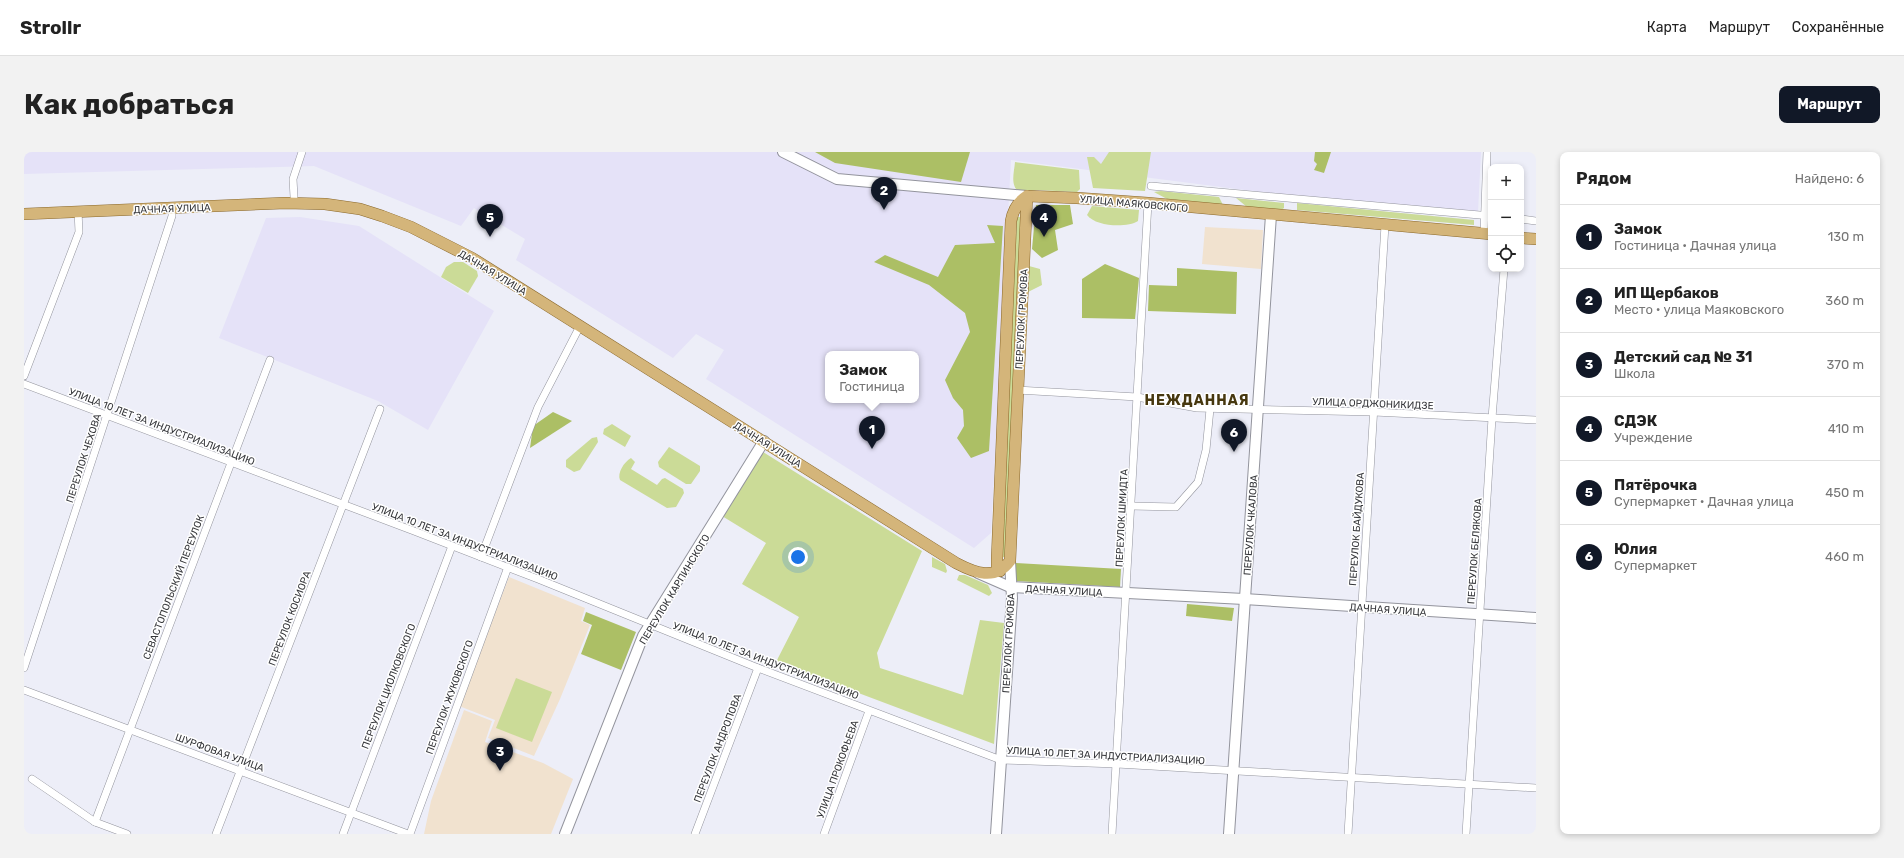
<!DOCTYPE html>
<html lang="ru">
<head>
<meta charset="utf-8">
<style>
	body { margin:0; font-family:Rubik,sans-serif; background:#f2f2f2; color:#222 }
	.controls { position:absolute; right:12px; top:12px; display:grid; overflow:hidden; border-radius:8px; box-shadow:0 2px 6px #0003 }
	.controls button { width:36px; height:36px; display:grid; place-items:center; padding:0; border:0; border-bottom:1px solid #e0e0e0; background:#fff; color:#222; font:20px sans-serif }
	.you { position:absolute; left:774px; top:405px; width:14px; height:14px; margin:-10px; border:3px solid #fff; border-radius:50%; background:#1a73e8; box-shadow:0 0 0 6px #1a73e833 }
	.badge { display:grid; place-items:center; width:26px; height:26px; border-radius:50%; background:#111827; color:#fff; font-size:13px; font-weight:700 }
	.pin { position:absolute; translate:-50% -33px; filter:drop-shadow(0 1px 2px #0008) }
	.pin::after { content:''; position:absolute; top:21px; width:14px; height:12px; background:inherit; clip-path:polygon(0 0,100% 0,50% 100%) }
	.popup { position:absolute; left:801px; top:199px; width:94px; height:52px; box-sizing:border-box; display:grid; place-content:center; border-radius:8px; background:#fff; filter:drop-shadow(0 1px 3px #0005); font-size:13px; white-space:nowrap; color:#767676 }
	.popup b { font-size:15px; color:#222 }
	.popup::after { content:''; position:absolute; left:50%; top:100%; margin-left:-8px; border:8px solid transparent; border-top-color:#fff }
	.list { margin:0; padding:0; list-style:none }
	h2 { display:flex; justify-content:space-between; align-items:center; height:52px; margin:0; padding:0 16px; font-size:17px }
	h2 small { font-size:13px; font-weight:400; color:#767676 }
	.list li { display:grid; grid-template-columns:26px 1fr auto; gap:12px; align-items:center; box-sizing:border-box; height:64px; padding:0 16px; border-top:1px solid #e0e0e0 }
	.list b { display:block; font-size:15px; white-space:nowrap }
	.list p { margin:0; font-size:13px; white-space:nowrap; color:#767676 }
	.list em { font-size:13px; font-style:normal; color:#767676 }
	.icon { flex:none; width:22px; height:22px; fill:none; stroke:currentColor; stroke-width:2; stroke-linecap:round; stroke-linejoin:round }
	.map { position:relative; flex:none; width:1512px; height:682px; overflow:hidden; border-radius:8px }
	header { display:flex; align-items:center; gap:24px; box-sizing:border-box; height:56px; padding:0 20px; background:#fff; border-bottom:1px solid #e0e0e0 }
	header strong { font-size:19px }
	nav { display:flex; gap:22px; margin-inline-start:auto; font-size:14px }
	.intro { display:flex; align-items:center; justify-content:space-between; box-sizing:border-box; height:96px; padding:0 24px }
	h1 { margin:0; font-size:28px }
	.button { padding:10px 18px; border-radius:8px; background:#111827; color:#fff; font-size:14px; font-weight:700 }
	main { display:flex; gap:24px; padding:0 24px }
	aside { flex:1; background:#fff; border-radius:8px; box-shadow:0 2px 6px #0003 }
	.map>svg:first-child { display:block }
	.industrial { fill:#e5e2f8; fill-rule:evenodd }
	.education { fill:#f1e2cf }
	.green { fill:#cbdb97 }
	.forest { fill:#acbf65 }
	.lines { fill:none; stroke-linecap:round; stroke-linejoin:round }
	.street-casing { stroke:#93949d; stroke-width:8 }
	.secondary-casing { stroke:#93949d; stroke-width:12 }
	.primary-casing { stroke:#8a682b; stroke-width:12 }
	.street { stroke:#fff; stroke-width:7 }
	.secondary { stroke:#fff; stroke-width:10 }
	.primary { stroke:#d4b57a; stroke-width:11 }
	.labels { text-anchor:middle; stroke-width:3; stroke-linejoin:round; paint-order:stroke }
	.street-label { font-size:10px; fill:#36373b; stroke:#fff }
	.district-label { font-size:14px; font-weight:bold; letter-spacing:1px; fill:#47380f; stroke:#fff }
</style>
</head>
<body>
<header>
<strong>Strollr</strong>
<nav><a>Карта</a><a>Маршрут</a><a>Сохранённые</a></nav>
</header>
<div class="intro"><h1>Как добраться</h1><a class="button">Маршрут</a></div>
<main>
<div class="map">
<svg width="1512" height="682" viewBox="0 0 1512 682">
	<rect width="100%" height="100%" fill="#edeef8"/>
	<g class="industrial">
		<path d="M 0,0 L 1457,0 L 1454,60 L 1284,46 L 987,8 L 967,381 L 950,396 L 682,227 L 700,198 L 672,182 L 649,206 L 492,108 L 501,87 L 450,56 L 437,74 L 290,14 L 0,22 ZM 804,202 L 892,202 L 892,248 L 804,248 Z"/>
		<polygon points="276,65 335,74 470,159 404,278 354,249 195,186 242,66"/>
	</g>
	<g class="education">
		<polygon points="1181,75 1239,78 1237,117 1178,112"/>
		<polygon points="485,425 561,456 557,469 566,473 536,547 510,604 464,586 471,568 435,554"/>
		<polygon points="440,558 468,569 461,590 519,611 549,627 527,682 400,682 407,649"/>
	</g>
	<g class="green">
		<polygon points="1085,0 1127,0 1121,39 1069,36 1063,5 1070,5 1077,12"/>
		<path d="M 991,10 L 1055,18 L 1056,37 L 1053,40 L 1013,38 L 995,40 C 986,33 990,21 991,10 Z"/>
		<polygon points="1137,39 1195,45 1199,53 1143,47 1130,40"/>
		<polygon points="1212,46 1260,51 1260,56 1257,58 1223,55"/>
		<polygon points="1273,51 1450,68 1450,73 1273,58"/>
		<path d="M 1068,54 L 1115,58 L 1114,69 C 1103,76 1072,75 1063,63 Z"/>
		<polygon points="993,65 999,65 983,405 977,405"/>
		<polygon points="430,110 439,110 453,119 454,124 444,141 417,125 422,115"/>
		<polygon points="1005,114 1016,117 1018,133 1004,140"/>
		<polygon points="588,272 607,284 601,295 579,282 580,277"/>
		<polygon points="573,285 574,290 556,318 550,320 542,315 542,308 568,286"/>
		<polygon points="645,295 676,314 676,319 667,332 662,332 635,315 634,310"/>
		<polygon points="739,300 898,399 853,501 856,516 939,543 956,468 980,471 970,592 752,510 775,465 718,432 742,391 698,364"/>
		<path d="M 607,306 L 611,310 L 607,317 L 633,333 L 638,327 L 641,326 L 659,337 L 660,341 L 652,355 L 643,356 L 596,328 C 593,321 600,310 607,306 Z"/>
		<polygon points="908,405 921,412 923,419 922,421 908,415"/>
		<polygon points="935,423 941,423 964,433 968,441 965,444 933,428"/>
		<polygon points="492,526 528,540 508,590 472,576"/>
	</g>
	<g class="forest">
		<polygon points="791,0 946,0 937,30 811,11"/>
		<polygon points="1291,0 1307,0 1300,21 1290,18 1293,12 1290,9"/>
		<polygon points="1012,53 1046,53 1049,72 1031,78 1034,98 1018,106 1008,97"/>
		<polygon points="963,73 979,74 965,299 947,306 933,286 940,274 939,258 929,246 921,228 946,180 941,161 905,133 850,110 861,103 914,125 931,93 971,91"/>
		<polygon points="1081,112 1115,126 1111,167 1058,166 1058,127"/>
		<polygon points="1153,116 1213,120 1212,162 1124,159 1125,133 1153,134"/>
		<polygon points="529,260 548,269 506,296 509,274"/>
		<polygon points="992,411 1097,417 1096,435 990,429"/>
		<polygon points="1163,452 1210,456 1208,469 1162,464"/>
		<polygon points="562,460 612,480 597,518 557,502 568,473 559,469"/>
	</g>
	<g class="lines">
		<g class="street-casing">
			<g id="street">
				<polyline points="1127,34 1467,64"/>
				<polyline points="270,45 269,27 278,0"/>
				<polyline points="1497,67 1512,69"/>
				<polyline points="1460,82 1463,0"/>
				<polyline points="0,224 55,80 54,59"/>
				<polyline points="0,232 390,379 514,427 734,516 977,608 1093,612 1512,636"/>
				<polyline points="993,238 1113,245 1173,256 1350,260 1512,268"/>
				<polyline points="1107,354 1152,355 1174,330 1182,298 1186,257"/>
				<polyline points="457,405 514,255 556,174"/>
				<polyline points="0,516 148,64 148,56"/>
				<polyline points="0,538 384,682"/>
				<polyline points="8,627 71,670 103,682"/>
				<polyline points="71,670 246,208"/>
				<polyline points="192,682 356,257"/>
				<polyline points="319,682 428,394"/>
				<polyline points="386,682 484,415"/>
				<polyline points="671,682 734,516"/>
				<polyline points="800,682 845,559"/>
				<polyline points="1088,682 1124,51"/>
				<polyline points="1324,682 1361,73"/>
				<polyline points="1442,682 1468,266 1480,117"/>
			</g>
		</g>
		<g class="secondary-casing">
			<g id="secondary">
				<polyline points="759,0 813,27 1003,44"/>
				<polyline points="954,421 986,435 1220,447 1512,466"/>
				<polyline points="541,682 619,484 740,289"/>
				<polyline points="972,682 988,446 986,409"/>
				<polyline points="1205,682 1247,63"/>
			</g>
		</g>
		<g class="primary-casing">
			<g id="primary">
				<polyline points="1003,44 1053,46 1124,51 1467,82"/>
				<path d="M 0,62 L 262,51 L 301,52 L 336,57 L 358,64 L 387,75 L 448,106 L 932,411 C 951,421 971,429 986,409 L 1003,44 C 993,50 989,58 987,69 L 973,407 L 973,414 L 976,419"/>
				<polyline points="1497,86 1512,87"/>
			</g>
		</g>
		<use href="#street" class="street"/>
		<use href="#secondary" class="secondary"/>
		<use href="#primary" class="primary"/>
	</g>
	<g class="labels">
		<g class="street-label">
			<text transform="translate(1110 51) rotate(5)" y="4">УЛИЦА МАЯКОВСКОГО</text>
			<text transform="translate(148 56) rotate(-2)" y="4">ДАЧНАЯ УЛИЦА</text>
			<text transform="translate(469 120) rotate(31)" y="4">ДАЧНАЯ УЛИЦА</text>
			<text transform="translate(997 167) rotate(-87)" y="4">ПЕРЕУЛОК ГРОМОВА</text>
			<text transform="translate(1349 251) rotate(2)" y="4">УЛИЦА ОРДЖОНИКИДЗЕ</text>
			<text transform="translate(138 274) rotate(21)" y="4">УЛИЦА 10 ЛЕТ ЗА ИНДУСТРИАЛИЗАЦИЮ</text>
			<text transform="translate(744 292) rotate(32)" y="4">ДАЧНАЯ УЛИЦА</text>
			<text transform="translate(59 306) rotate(-72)" y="4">ПЕРЕУЛОК ЧЕХОВА</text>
			<text transform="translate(1097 366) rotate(-87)" y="4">ПЕРЕУЛОК ШМИДТА</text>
			<text transform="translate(1226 373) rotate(-86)" y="4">ПЕРЕУЛОК ЧКАЛОВА</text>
			<text transform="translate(1332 377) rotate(-86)" y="4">ПЕРЕУЛОК БАЙДУКОВА</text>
			<text transform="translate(441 389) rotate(21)" y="4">УЛИЦА 10 ЛЕТ ЗА ИНДУСТРИАЛИЗАЦИЮ</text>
			<text transform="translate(1450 399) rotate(-86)" y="4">ПЕРЕУЛОК БЕЛЯКОВА</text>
			<text transform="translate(149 435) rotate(-69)" y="4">СЕВАСТОПОЛЬСКИЙ ПЕРЕУЛОК</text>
			<text transform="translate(650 437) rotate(-59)" y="4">ПЕРЕУЛОК КАРПИНСКОГО</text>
			<text transform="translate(1040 438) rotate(3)" y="4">ДАЧНАЯ УЛИЦА</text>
			<text transform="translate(1364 457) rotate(4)" y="4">ДАЧНАЯ УЛИЦА</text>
			<text transform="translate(265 466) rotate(-69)" y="4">ПЕРЕУЛОК КОСИОРА</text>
			<text transform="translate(984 491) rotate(-87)" y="4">ПЕРЕУЛОК ГРОМОВА</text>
			<text transform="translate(742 508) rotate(21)" y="4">УЛИЦА 10 ЛЕТ ЗА ИНДУСТРИАЛИЗАЦИЮ</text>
			<text transform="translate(364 534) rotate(-69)" y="4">ПЕРЕУЛОК ЦИОЛКОВСКОГО</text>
			<text transform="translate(425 545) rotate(-70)" y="4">ПЕРЕУЛОК ЖУКОВСКОГО</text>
			<text transform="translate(693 596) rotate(-69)" y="4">ПЕРЕУЛОК АНДРОПОВА</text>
			<text transform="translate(196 600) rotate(20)" y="4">ШУРФОВАЯ УЛИЦА</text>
			<text transform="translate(1082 603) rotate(3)" y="4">УЛИЦА 10 ЛЕТ ЗА ИНДУСТРИАЛИЗАЦИЮ</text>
			<text transform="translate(813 617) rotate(-70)" y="4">УЛИЦА ПРОКОФЬЕВА</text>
		</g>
		<g class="district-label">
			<text x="1173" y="253">НЕЖДАННАЯ</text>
		</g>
	</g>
</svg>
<div class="controls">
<button>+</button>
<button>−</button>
<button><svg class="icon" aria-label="locate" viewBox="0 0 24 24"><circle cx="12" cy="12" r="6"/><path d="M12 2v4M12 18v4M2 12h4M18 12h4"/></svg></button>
</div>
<div class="you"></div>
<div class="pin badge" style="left:848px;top:297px">1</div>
<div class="popup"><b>Замок</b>Гостиница</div>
<div class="pin badge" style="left:860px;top:58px">2</div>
<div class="pin badge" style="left:476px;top:619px">3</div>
<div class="pin badge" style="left:1020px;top:85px">4</div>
<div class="pin badge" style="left:466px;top:85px">5</div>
<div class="pin badge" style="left:1210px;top:300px">6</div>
</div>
<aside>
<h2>Рядом<small>Найдено: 6</small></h2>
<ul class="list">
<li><span class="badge">1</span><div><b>Замок</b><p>Гостиница · Дачная улица</p></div><em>130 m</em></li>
<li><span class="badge">2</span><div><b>ИП Щербаков</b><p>Место · улица Маяковского</p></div><em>360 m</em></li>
<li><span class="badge">3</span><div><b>Детский сад № 31</b><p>Школа</p></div><em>370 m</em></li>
<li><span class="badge">4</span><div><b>СДЭК</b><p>Учреждение</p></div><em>410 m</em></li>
<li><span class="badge">5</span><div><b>Пятёрочка</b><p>Супермаркет · Дачная улица</p></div><em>450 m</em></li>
<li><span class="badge">6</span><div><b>Юлия</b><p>Супермаркет</p></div><em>460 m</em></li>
</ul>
</aside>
</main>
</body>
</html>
